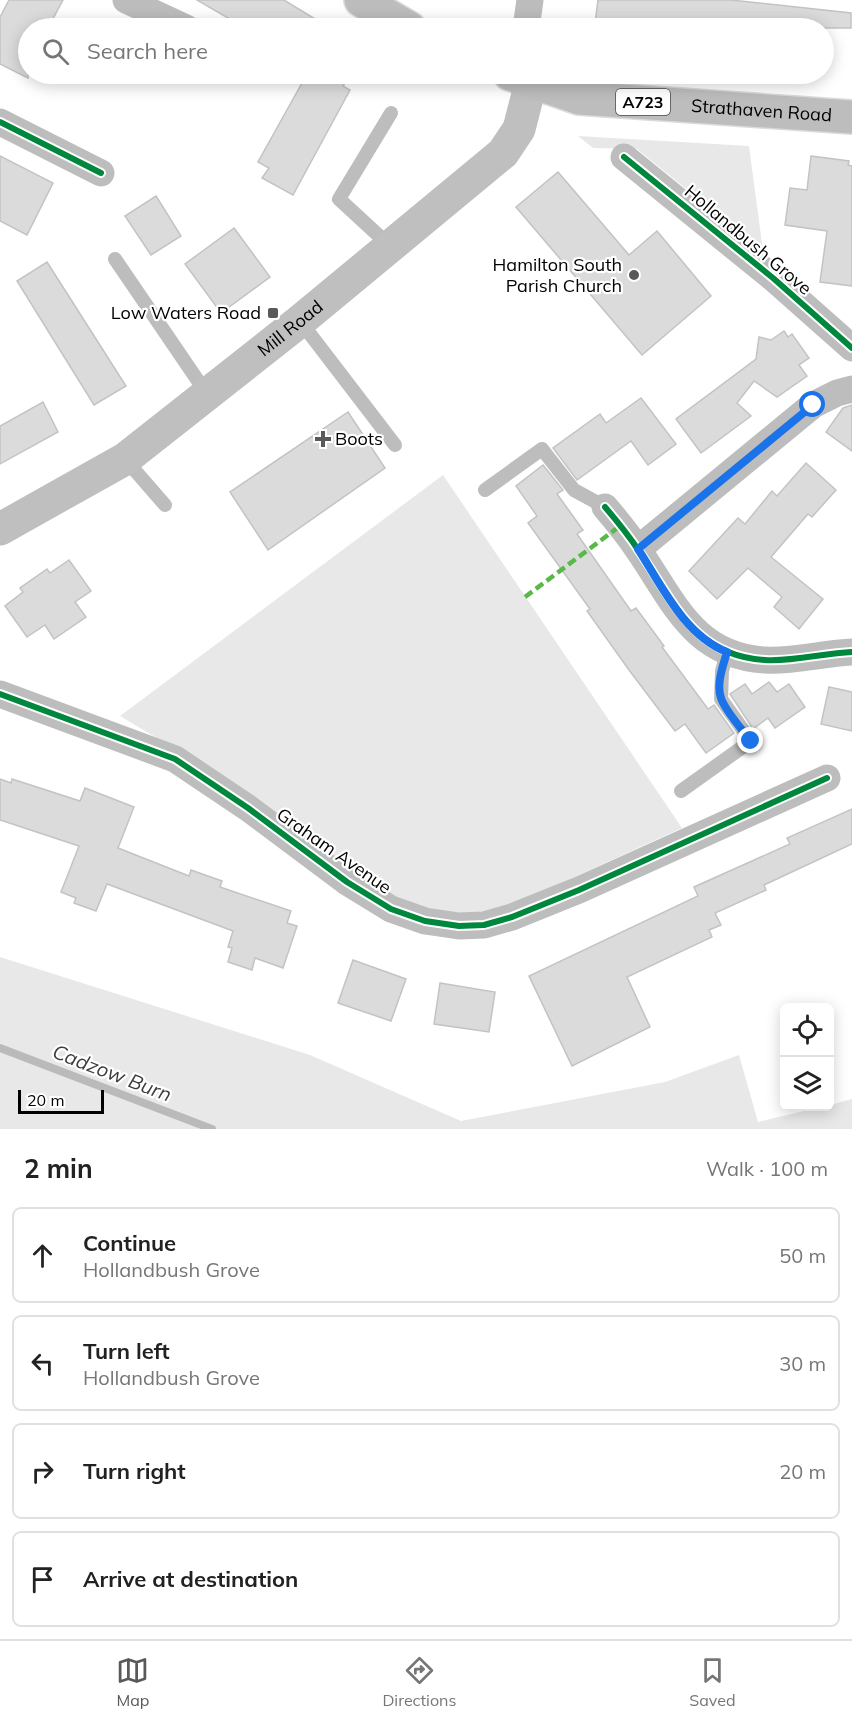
<!DOCTYPE html>
<html lang="en">
<head>
<meta charset="utf-8">
<style>
	body { margin:0; font-family:Mulish,sans-serif; background:#f6f6f6; color:#222 }
	.controls { position:absolute; right:18px; bottom:18px; display:grid; overflow:hidden; border-radius:9px; box-shadow:0 3px 15px #0003 }
	.controls button { width:54px; height:54px; display:grid; place-items:center; padding:0; border:0; border-bottom:2px solid #e0e0e0; background:#fff; color:#222; font:30px sans-serif }
	.scale { position:absolute; left:18px; bottom:15px; width:86px; box-sizing:border-box; padding-left:6px; border:3px solid #000; border-top:0; font-size:16px; line-height:21px; white-space:nowrap; color:#000; -webkit-text-stroke:4px #fff; paint-order:stroke }
	.stop { position:absolute; width:18px; height:18px; margin:-14px; border:4px solid #1a73e8; border-radius:50%; background:#fff }
	.stop.end { background:#1a73e8; border-color:#fff; box-shadow:0 2px 6px #0008 }
	.list { margin:0; padding:0; list-style:none }
	h2 { display:flex; justify-content:space-between; align-items:center; height:78px; margin:0; padding:0 24px; font-size:26px }
	h2 small { font-size:20px; font-weight:400; color:#767676 }
	.list li { display:grid; grid-template-columns:39px 1fr auto; gap:18px; align-items:center; box-sizing:border-box; height:96px; margin:0 12px 12px; padding:0 12px; border:2px solid #e0e0e0; border-radius:9px }
	.list b { display:block; font-size:22px; white-space:nowrap }
	.list p { margin:0; font-size:20px; white-space:nowrap; color:#767676 }
	.list em { font-size:20px; font-style:normal; color:#767676 }
	.icon { flex:none; width:33px; height:33px; fill:none; stroke:currentColor; stroke-width:2; stroke-linecap:round; stroke-linejoin:round }
	.map { position:relative; flex:none; width:852px; height:1129px; overflow:hidden }
	.search { position:absolute; background:#fff; box-shadow:0 3px 15px #0003; left:18px; right:18px; top:18px; height:66px; display:flex; align-items:center; gap:15px; box-sizing:border-box; padding:0 21px; border-radius:33px; color:#767676; font-size:22px }
	.sheet { height:510px; background:#fff }
	nav { display:flex; justify-content:space-around; align-items:center; box-sizing:border-box; height:84px; border-top:2px solid #e0e0e0; background:#fff; font-size:16px; color:#767676 }
	nav a { display:grid; justify-items:center; gap:3px }
	nav .on { color:#595959 }
	.map>svg:first-child { display:block }
	.green { fill:#e8e8e8 }
	.lines { fill:none; stroke-linecap:round; stroke-linejoin:round }
	.stream { stroke:#bababa; stroke-width:8 }
	.building { fill:#dbdbdb; stroke:#c3c3c3; stroke-width:1.5 }
	.primary-casing { stroke:#dbdbdb; stroke-width:36 }
	.lane { stroke:#bdbdbd; stroke-width:14 }
	.street { stroke:#bdbdbd; stroke-width:27 }
	.secondary { stroke:#bfbfbf; stroke-width:33 }
	.primary { stroke:#bdbdbd; stroke-width:33 }
	.quiet { stroke:#58b947; stroke-width:4.5; stroke-dasharray:9 4.5; stroke-linecap:butt }
	.cycleway-casing { stroke:#fff; stroke-width:10 }
	.cycleway { stroke:#00873e; stroke-width:6 }
	.route { stroke:#1a73e8; stroke-width:8 }
	.poi-dot { fill:#595959; stroke:#fff; stroke-width:2 }
	.labels { text-anchor:middle; stroke-width:4.5; stroke-linejoin:round; paint-order:stroke }
	.shield { fill:#fff; stroke:#4c4c4c; stroke-width:1.5 }
	.shield-label { font-size:16px; font-weight:bold; fill:#000 }
	.street-label { font-size:18px; fill:#000; stroke:#fff }
	.poi-label { font-size:18px; fill:#000; stroke:#fff; text-anchor:end }
	.water-label { font-size:20px; font-style:italic; fill:#3d3d3d; stroke:#fff }
</style>
</head>
<body>
<div class="map">
<svg width="852" height="1129" viewBox="0 0 852 1129">
	<rect width="100%" height="100%" fill="#fff"/>
	<g class="green">
		<polygon points="578,136 749,146 763,251 637,149 593,148"/>
		<path d="M 443,475 L 682,828 C 643,846 604,863 566,881 C 538,893 510,908 481,914 C 405,929 299,830 240,789 C 201,763 160,740 120,716 Z"/>
		<polygon points="0,957 310,1055 461,1121 665,1082 739,1055 758,1122 821,1107 830,1106 830,1105 852,1099 852,1129 0,1129"/>
	</g>
	<g class="lines">
		<polyline class="stream" points="0,1048 212,1129"/>
	</g>
	<g class="building">
		<polygon points="9,0 63,0 48,28 28,28 28,78 0,64 0,17"/>
		<polygon points="197,0 284,0 330,28 245,28"/>
		<polygon points="598,0 731,0 851,13 851,28 642,28 595,24"/>
		<polygon points="307,74 350,74 343,86 350,90 293,195 262,178 269,168 258,162"/>
		<polygon points="0,156 53,183 27,235 0,221"/>
		<polygon points="811,156 849,161 848,165 852,166 852,286 820,282 827,231 785,225 790,188 807,190"/>
		<polygon points="558,172 629,255 657,231 711,296 642,355 516,207"/>
		<polygon points="156,196 181,236 151,255 125,216"/>
		<polygon points="234,228 270,277 221,313 185,264"/>
		<polygon points="47,262 126,386 94,405 17,281"/>
		<polygon points="784,331 788,337 792,334 809,358 799,365 807,376 777,397 754,381 737,403 751,416 701,453 676,419 756,359 759,337 771,340"/>
		<polygon points="641,398 676,444 648,465 631,441 577,480 553,448 600,414 606,423"/>
		<polygon points="43,402 58,432 0,464 0,426"/>
		<polygon points="852,405 852,451 826,432 843,408"/>
		<polygon points="348,412 385,468 268,550 230,492"/>
		<polygon points="806,463 836,490 812,517 808,514 771,557 823,599 799,629 774,607 782,597 748,568 717,599 689,571 738,518 745,524 772,491 777,496"/>
		<polygon points="543,465 563,490 557,494 583,530 577,534 631,611 636,608 664,646 662,647 708,709 714,705 734,733 706,753 685,724 675,731 629,670 587,611 590,609 528,523 537,516 516,486"/>
		<polygon points="69,560 91,591 75,602 86,617 54,639 45,625 27,637 5,606 23,592 20,588 47,569 50,573"/>
		<polygon points="769,682 777,692 789,684 805,707 775,728 768,718 753,729 730,694 745,684 752,694"/>
		<polygon points="829,687 852,692 852,731 821,724"/>
		<polygon points="0,779 11,783 12,779 80,801 85,788 134,807 118,848 189,876 191,870 222,881 220,887 291,911 287,923 297,926 283,968 255,958 252,970 228,962 232,948 228,947 233,931 107,884 96,911 74,903 76,898 61,892 79,846 0,820"/>
		<polygon points="852,809 852,844 764,885 766,890 715,913 721,925 709,930 712,937 627,977 650,1027 572,1066 529,976 698,896 694,887 790,844 787,838"/>
		<polygon points="353,960 406,979 391,1021 338,1003"/>
		<polygon points="440,983 495,992 489,1032 434,1024"/>
	</g>
	<g class="lines">
		<g class="primary-casing">
			<g id="primary">
				<polyline points="361,0 409,28"/>
				<path id="s2" d="M 510,74 L 579,98 L 852,117"/>
			</g>
		</g>
		<g class="lane">
			<polyline points="390,246 339,199 391,113"/>
			<polyline points="115,259 207,394"/>
			<polyline points="300,321 395,445"/>
			<polyline points="125,459 165,505"/>
			<polyline points="485,490 542,449 574,490 605,507"/>
			<polyline points="681,791 751,741 721,699 722,671 727,652"/>
		</g>
		<g class="street">
			<polyline points="126,0 186,28"/>
			<polyline points="526,28 530,0"/>
			<polyline points="0,122 101,173"/>
			<polyline points="624,157 773,278 852,348"/>
			<path d="M 605,507 C 617,521 629,536 639,551 C 674,602 694,656 765,660 C 792,662 824,653 852,652"/>
			<polyline points="638,549 813,405 837,393 852,389"/>
			<polyline points="0,694 175,759 248,808 347,882 391,909 425,921 459,926 484,925 512,917 579,890 827,778"/>
		</g>
		<path class="secondary" id="s1" d="M 0,529 L 125,459 L 300,321 L 503,153 L 519,129 L 531,82"/>
		<use href="#primary" class="primary"/>
		<polyline class="quiet" points="525,597 620,526"/>
		<g class="cycleway-casing">
			<g id="cycleway">
				<polyline points="0,122 101,173"/>
				<polyline points="624,157 773,278 852,348"/>
				<path d="M 605,507 C 617,521 629,536 639,551 C 674,602 694,656 765,660 C 792,662 824,653 852,652"/>
				<polyline points="0,694 175,759 248,808 347,882 391,909 425,921 459,926 484,925 512,917 579,890 827,778"/>
			</g>
		</g>
		<use href="#cycleway" class="cycleway"/>
	</g>
	<g class="lines">
		<path class="route" d="M 751,741 C 743,731 724,709 721,698 C 716,684 723,666 727,652 C 684,635 662,586 638,549 L 813,405"/>
	</g>
	<g class="poi-dot">
		<circle cx="634" cy="275" r="6"/>
		<rect x="267" y="307" width="12" height="12" rx="3"/>
		<path d="M320 430h6v6h6v6h-6v6h-6v-6h-6v-6h6z"/>
	</g>
	<g class="labels">
		<rect class="shield" x="616" y="89" width="54" height="26" rx="4.5"/>
		<g class="shield-label">
			<text x="643" y="108">A723</text>
		</g>
		<g class="street-label">
			<text dy="6" stroke="none"><textPath href="#s2" startOffset="256">Strathaven Road</textPath></text>
			<text transform="translate(748 240) rotate(40)" y="6">Hollandbush Grove</text>
			<text dy="6" stroke="none"><textPath href="#s1" startOffset="354">Mill Road</textPath></text>
			<text transform="translate(334 851) rotate(35)" y="6">Graham Avenue</text>
		</g>
		<g class="poi-label">
			<text x="622" y="271">Hamilton South<tspan x="622" dy="21">Parish Church</tspan></text>
			<text x="261" y="319">Low Waters Road</text>
			<text x="335" y="445" text-anchor="start">Boots</text>
		</g>
		<g class="water-label">
			<text transform="translate(112 1073) rotate(21)" y="7">Cadzow Burn</text>
		</g>
	</g>
</svg>
<div class="controls">
<button><svg class="icon" aria-label="locate" viewBox="0 0 24 24"><circle cx="12" cy="12" r="6"/><path d="M12 2v4M12 18v4M2 12h4M18 12h4"/></svg></button>
<button><svg class="icon" aria-label="layers" viewBox="0 0 24 24"><path d="M12 4l9 5-9 5-9-5zM3 14l9 5 9-5"/></svg></button>
</div>
<div class="scale">20 m</div>
<div class="stop" style="left:813px;top:405px"></div>
<div class="stop end" style="left:751px;top:741px"></div>
<div class="search"><svg class="icon" aria-label="search" viewBox="0 0 24 24"><circle cx="10" cy="10" r="6"/><path d="M15 15l6 6"/></svg>Search here</div>
</div>
<section class="sheet">
<h2>2 min<small>Walk · 100 m</small></h2>
<ul class="list">
<li><svg class="icon" aria-label="ahead" viewBox="0 0 24 24"><path d="M12 20V5M6 11l6-6 6 6"/></svg><div><b>Continue</b><p>Hollandbush Grove</p></div><em>50 m</em></li>
<li><svg class="icon" aria-label="left" viewBox="0 0 24 24"><path d="M17 20v-9H6M10 6l-5 5 5 5"/></svg><div><b>Turn left</b><p>Hollandbush Grove</p></div><em>30 m</em></li>
<li><svg class="icon" aria-label="right" viewBox="0 0 24 24"><path d="M7 20v-9h11M14 6l5 5-5 5"/></svg><div><b>Turn right</b></div><em>20 m</em></li>
<li><svg class="icon" aria-label="arrive" viewBox="0 0 24 24"><path d="M6 21V4h12l-3 4 3 4H6"/></svg><div><b>Arrive at destination</b></div></li>
</ul>
</section>
<nav>
<a class="on"><svg class="icon" aria-label="map" viewBox="0 0 24 24"><path d="M3 6l6-2 6 2 6-2v14l-6 2-6-2-6 2zM9 4v14M15 6v14"/></svg>Map</a>
<a><svg class="icon" aria-label="directions" viewBox="0 0 24 24"><path d="M12 3l9 9-9 9-9-9zM9 14v-3h6M13 9l2 2-2 2"/></svg>Directions</a>
<a><svg class="icon" aria-label="saved" viewBox="0 0 24 24"><path d="M7 4h10v16l-5-4-5 4z"/></svg>Saved</a>
</nav>
</body>
</html>
